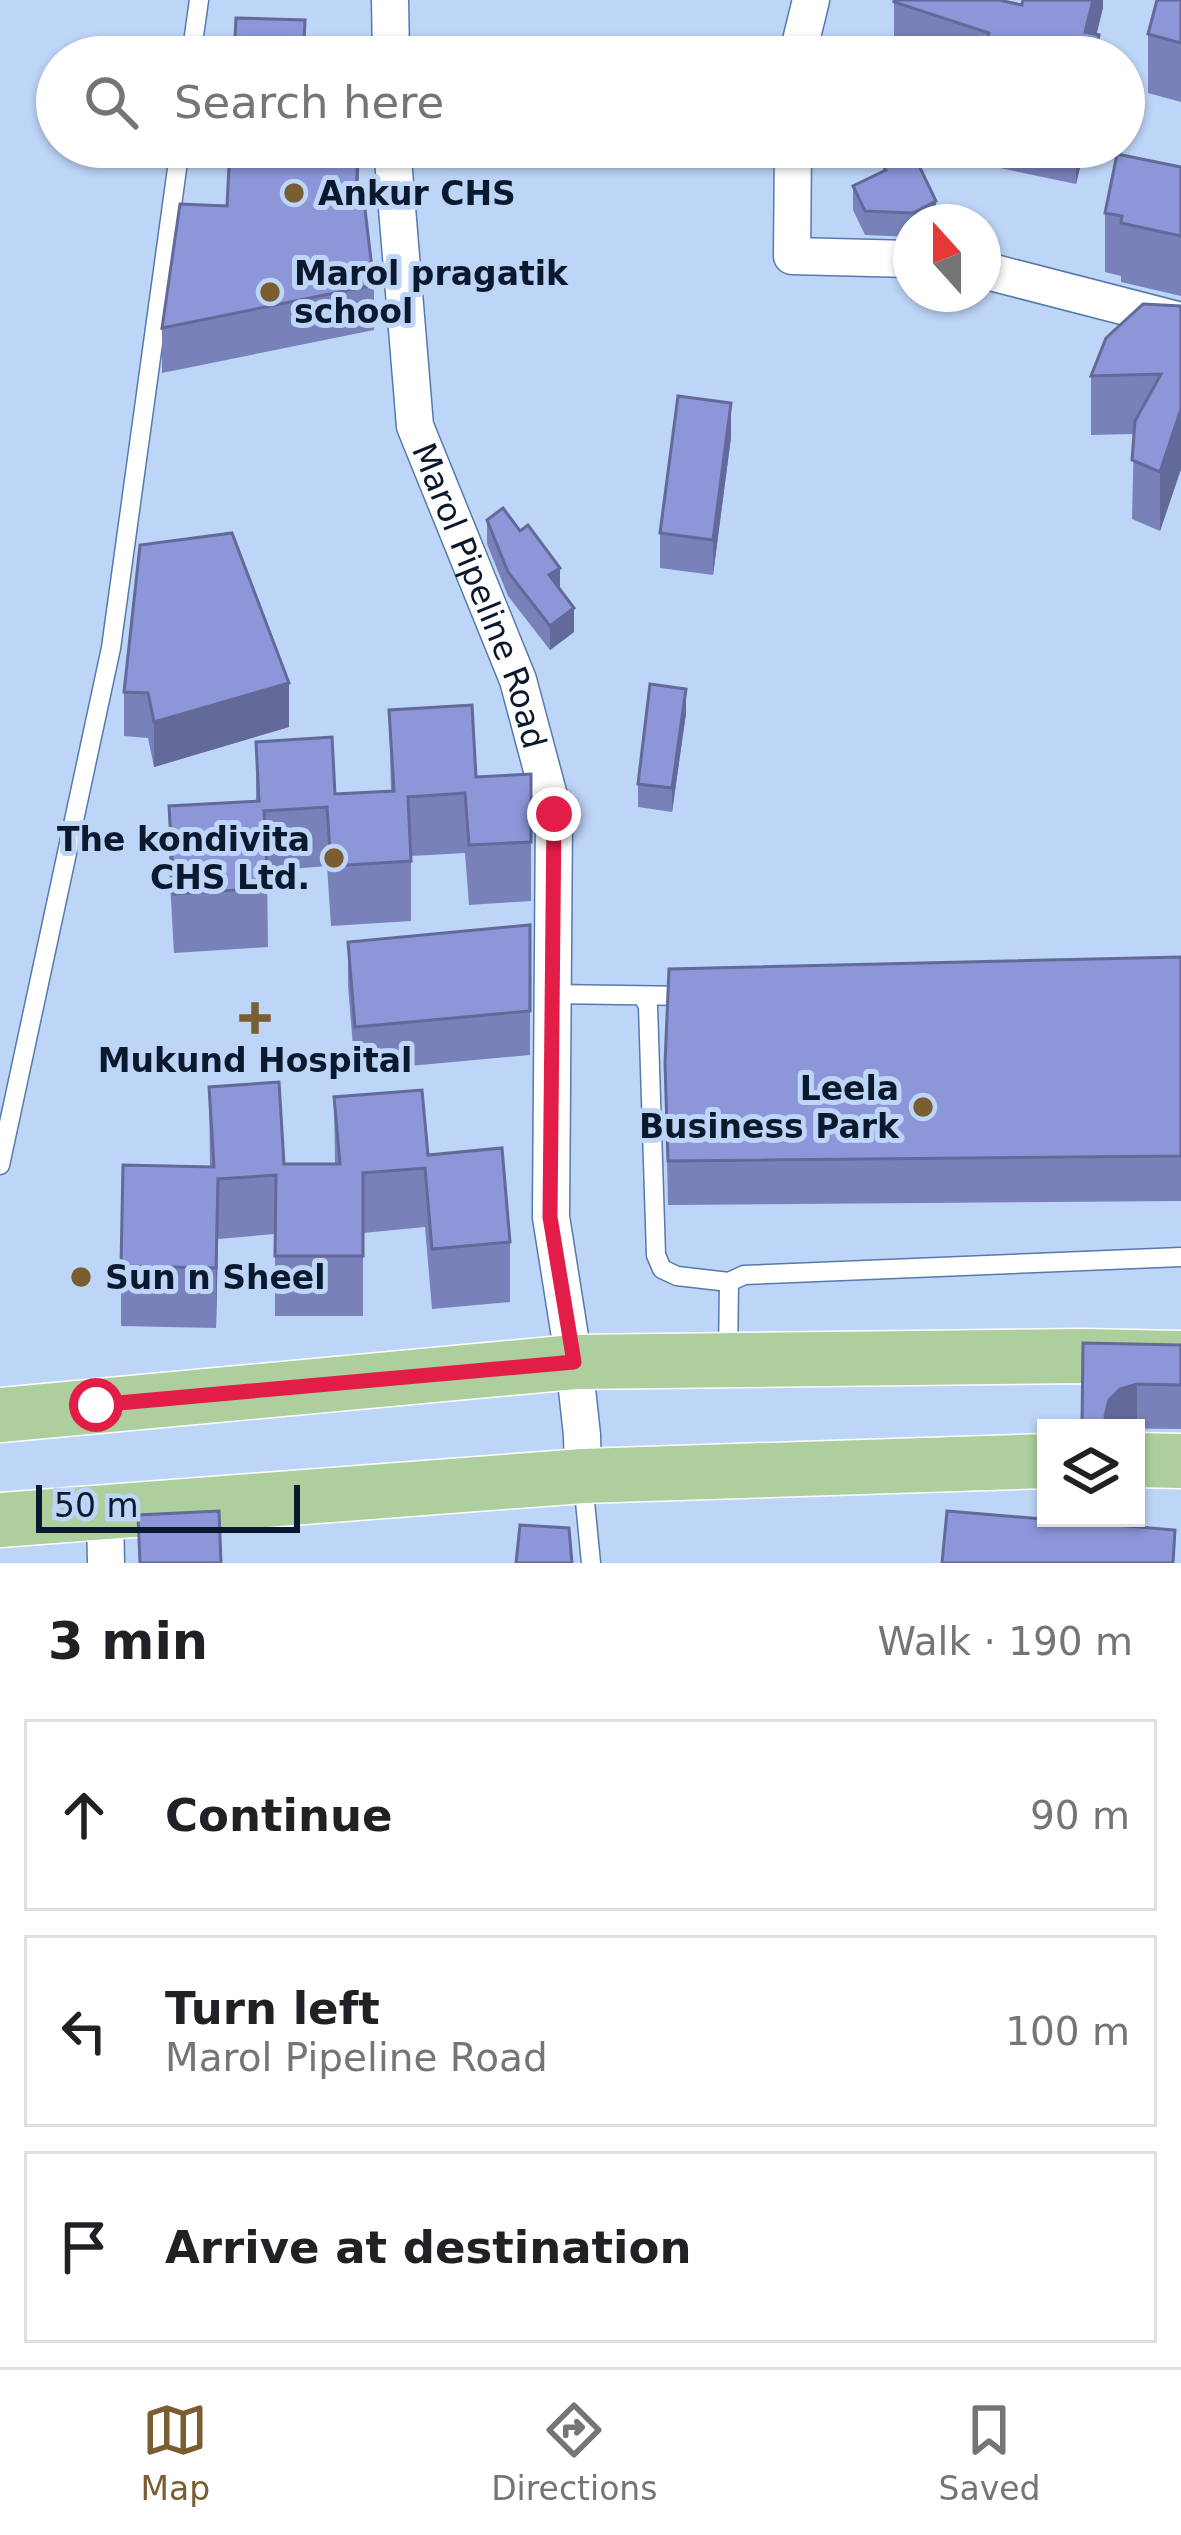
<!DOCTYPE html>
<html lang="en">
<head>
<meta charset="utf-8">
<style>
	body { margin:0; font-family:"DejaVu Sans",sans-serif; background:#f6f6f6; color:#202124 }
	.controls { position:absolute; right:36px; bottom:36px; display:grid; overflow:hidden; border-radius:0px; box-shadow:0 3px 9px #0004 }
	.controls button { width:108px; height:108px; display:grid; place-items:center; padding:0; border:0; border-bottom:3px solid #e0e0e0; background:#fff; color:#202124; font:60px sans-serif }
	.compass { position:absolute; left:893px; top:204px; width:108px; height:108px; border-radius:50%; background:#fff; box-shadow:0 3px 9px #0004; rotate:339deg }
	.scale { position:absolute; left:36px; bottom:30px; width:264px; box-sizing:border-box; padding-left:12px; border:6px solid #0b192e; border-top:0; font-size:33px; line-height:42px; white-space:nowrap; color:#0b192e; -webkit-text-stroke:9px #bdd5f7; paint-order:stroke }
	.stop { position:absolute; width:36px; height:36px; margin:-27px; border:9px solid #e11d48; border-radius:50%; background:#fff }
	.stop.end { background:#e11d48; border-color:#fff; box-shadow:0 3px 12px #0008 }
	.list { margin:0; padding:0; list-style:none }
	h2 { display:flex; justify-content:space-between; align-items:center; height:156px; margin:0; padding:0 48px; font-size:51px }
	h2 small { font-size:39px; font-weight:400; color:#757577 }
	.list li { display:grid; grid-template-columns:78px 1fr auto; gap:36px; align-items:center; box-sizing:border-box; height:192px; margin:0 24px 24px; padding:0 24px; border:3px solid #e0e0e0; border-radius:0px }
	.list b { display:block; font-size:45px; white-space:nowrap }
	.list p { margin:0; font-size:39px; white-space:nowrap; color:#757577 }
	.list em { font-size:39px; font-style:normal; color:#757577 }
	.icon { flex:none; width:66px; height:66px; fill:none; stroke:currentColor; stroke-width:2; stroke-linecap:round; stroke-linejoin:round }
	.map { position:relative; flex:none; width:1181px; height:1563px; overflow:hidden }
	.search { position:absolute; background:#fff; box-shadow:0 3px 9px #0004; left:36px; right:36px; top:36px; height:132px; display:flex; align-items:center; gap:30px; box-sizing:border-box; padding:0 42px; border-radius:66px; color:#757577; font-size:45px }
	.sheet { height:804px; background:#fff }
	nav { display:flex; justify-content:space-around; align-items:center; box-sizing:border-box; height:168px; border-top:3px solid #e0e0e0; background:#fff; font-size:33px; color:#757577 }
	nav a { display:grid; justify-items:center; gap:6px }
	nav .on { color:#7a5e31 }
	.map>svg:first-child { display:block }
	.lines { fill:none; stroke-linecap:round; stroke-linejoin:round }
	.lane-casing { stroke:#567aae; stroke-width:21 }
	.street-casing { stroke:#567aae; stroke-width:39 }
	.primary-casing { stroke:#fff; stroke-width:57 }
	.lane { stroke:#fff; stroke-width:18 }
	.street { stroke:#fff; stroke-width:36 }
	.primary { stroke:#accf9d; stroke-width:54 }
	.wall { fill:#7981bb }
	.shaded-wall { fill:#636998 }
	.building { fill:#8d96d9; stroke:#636998; stroke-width:3 }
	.route { stroke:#e11d48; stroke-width:15 }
	.poi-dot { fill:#7a5e31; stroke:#bdd5f7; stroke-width:4.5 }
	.labels { text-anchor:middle; stroke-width:10; stroke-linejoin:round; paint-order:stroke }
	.poi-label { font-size:33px; font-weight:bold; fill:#0b192e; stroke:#bdd5f7; text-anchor:start }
	.street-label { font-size:33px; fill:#0b192e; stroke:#bdd5f7 }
</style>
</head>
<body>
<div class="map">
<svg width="1181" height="1563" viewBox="0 0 1181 1563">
	<rect width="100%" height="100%" fill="#bdd5f7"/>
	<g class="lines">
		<g class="lane-casing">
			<g id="lane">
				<polyline points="191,57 199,0"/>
				<polyline points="551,994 690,996"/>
				<polyline points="643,997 648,1006 656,1255 662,1269 677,1276 729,1282"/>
				<polyline points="0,1165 111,648 180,147"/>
				<polyline points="728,1357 729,1282 744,1275 1181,1257"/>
				<polyline points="583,1481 591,1563"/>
			</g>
		</g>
		<g class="street-casing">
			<g id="street">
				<polyline points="390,0 391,57"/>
				<polyline points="797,57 811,0"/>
				<path id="s1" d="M 392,147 L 415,426 L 518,680 L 554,815 L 551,1217 L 574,1362 L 582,1435 L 583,1476"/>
				<polyline points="793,147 792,256 911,259"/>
				<polyline points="983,270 1181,321"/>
				<polyline points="105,1511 106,1563"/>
			</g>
		</g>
		<g class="primary-casing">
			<g id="primary">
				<polyline points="0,1415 574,1362 1083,1356 1181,1358"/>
				<polyline points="1136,1460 1181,1461"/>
				<polyline points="0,1520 583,1476 1046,1461"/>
			</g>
		</g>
		<use href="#lane" class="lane"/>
		<use href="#street" class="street"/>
		<use href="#primary" class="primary"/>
	</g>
	<g class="wall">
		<polygon points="894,0 1022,5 1103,0 1096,34 1099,57 903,57 894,54"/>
		<polygon points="1181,0 1181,102 1148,93 1148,34"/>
		<polygon points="971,147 1085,147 1076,184 971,162"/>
		<polygon points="883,164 936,222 911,222 911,237 865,235 853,210 853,186 883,172"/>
		<polygon points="1181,167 1181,296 1121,282 1121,276 1105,272 1105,213"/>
		<polygon points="358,202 374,285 374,330 162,373 162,328 227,206"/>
		<polygon points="1181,306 1181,469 1160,531 1132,519 1134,434 1091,435 1091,376"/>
		<polygon points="731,437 713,575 660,568 660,533"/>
		<polygon points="487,520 574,632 550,650 508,596 487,544"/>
		<polygon points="140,545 289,727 154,767 148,738 124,736 124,692"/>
		<polygon points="389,710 476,777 531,774 531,901 469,905 465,853 411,856 411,921 331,926 327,866 267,871 268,947 174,953 169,865 169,806 256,801 256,742 335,794 391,791"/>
		<polygon points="686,713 672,812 638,807 638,784"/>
		<polygon points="530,925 530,1055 355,1071 348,986 348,942"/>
		<polygon points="1181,957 1181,1201 668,1205 665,1063"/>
		<polygon points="209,1087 284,1164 335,1164 334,1097 428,1155 510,1242 510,1302 432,1309 425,1227 363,1233 363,1316 275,1316 275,1234 218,1239 216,1328 121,1326 121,1266 210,1167"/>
		<polygon points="1181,1345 1181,1429 1082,1428"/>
	</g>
	<g class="shaded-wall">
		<polygon points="1093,0 1103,0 1103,8 1091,57 1085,32"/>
		<polygon points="358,147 360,147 356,247 356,202"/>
		<polygon points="1076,147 1085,147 1076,184"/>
		<polygon points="936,201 936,222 913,222 913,213"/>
		<polygon points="731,403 731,437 713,575 713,540"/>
		<polygon points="1181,409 1181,469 1160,531 1160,472"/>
		<polygon points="560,568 560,592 549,575"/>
		<polygon points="574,608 574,632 550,650 550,626"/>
		<polygon points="289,683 289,727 154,767 154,722"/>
		<polygon points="686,689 686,713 672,812 672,788"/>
		<polygon points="218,1179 218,1239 216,1328 216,1268"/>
		<polygon points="1137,1384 1137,1429 1105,1428 1105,1416 1109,1400 1120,1389"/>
	</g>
	<g class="building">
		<polygon points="894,0 999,0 1022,5 1023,0 1093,0 1085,32 1099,35 1094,57 983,57 989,33 894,2"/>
		<polygon points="1157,0 1181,0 1181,43 1148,34"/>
		<polygon points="236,18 305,20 304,41 333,57 234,57"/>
		<polygon points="230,147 358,147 356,202 364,201 374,285 162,328 180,204 227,206"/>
		<polygon points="912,151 936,201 913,213 865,211 853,186 886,170 883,164"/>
		<polygon points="1117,154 1181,167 1181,236 1121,223 1122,216 1105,213"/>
		<polygon points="1143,304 1181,306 1181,409 1160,472 1132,460 1135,421 1161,374 1091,376 1106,338"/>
		<polygon points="678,396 731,403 713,540 660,533"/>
		<polygon points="503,508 520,531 528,525 560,568 549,575 574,608 550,626 508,572 487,520"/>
		<polygon points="232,533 289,683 154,722 148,693 124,692 140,545"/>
		<polygon points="650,684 686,689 672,788 638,784"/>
		<polygon points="472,705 476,777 531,774 531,842 469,845 465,793 408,797 411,861 331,866 327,807 264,811 268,888 174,894 169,806 259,801 256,742 332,737 335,794 394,791 389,710"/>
		<polygon points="530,925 530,1011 355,1027 348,942"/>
		<polygon points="1181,957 1181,1156 668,1161 665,1063 669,969"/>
		<polygon points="279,1082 284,1164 340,1164 334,1097 422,1090 428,1155 502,1148 510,1242 432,1249 425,1168 363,1173 363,1256 275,1256 276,1175 218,1179 216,1268 121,1266 123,1165 214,1167 209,1087"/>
		<polygon points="1083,1343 1181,1345 1181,1385 1137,1384 1120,1389 1109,1400 1105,1416 1108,1428 1082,1428"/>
		<polygon points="219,1511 221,1563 140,1563 138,1515"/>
		<polygon points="947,1511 1175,1530 1173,1563 942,1563"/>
		<polygon points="520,1525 569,1528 572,1563 516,1563"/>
	</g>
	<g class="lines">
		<polyline class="route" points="96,1405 574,1362 550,1217 554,814"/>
	</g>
	<g class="poi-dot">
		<circle cx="294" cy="193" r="12"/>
		<circle cx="270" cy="292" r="12"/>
		<circle cx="334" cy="858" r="12"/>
		<path d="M249 1000h12v12h12v12h-12v12h-12v-12h-12v-12h12z"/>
		<circle cx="923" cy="1107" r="12"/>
		<circle cx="81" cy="1277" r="12"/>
	</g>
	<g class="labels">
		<g class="poi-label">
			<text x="318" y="205">Ankur CHS</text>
			<text x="294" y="285">Marol pragatik<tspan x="294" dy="38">school</tspan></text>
			<text x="310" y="851" text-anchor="end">The kondivita<tspan x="310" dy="38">CHS Ltd.</tspan></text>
			<text x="255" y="1072" text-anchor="middle">Mukund Hospital</text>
			<text x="899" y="1100" text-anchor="end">Leela<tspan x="899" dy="38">Business Park</tspan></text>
			<text x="105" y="1289">Sun n Sheel</text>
		</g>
		<g class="street-label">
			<text dy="12" stroke="none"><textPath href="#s1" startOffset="462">Marol Pipeline Road</textPath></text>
		</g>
	</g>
</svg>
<div class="controls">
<button><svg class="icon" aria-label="layers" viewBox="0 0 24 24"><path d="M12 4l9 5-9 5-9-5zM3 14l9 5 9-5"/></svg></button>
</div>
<svg class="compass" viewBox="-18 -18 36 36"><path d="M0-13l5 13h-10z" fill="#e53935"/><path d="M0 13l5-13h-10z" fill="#757577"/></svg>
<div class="scale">50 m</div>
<div class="stop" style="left:96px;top:1405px"></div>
<div class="stop end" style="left:554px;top:814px"></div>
<div class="search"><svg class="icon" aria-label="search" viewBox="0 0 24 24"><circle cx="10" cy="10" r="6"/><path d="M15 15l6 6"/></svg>Search here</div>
</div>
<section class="sheet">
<h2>3 min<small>Walk · 190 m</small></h2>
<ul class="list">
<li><svg class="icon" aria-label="ahead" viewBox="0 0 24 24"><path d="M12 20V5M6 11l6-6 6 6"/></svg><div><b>Continue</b></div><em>90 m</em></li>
<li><svg class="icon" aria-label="left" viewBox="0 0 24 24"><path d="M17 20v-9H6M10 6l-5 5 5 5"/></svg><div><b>Turn left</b><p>Marol Pipeline Road</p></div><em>100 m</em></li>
<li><svg class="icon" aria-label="arrive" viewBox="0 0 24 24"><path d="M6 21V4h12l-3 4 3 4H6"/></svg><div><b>Arrive at destination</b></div></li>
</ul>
</section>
<nav>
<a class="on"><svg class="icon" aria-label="map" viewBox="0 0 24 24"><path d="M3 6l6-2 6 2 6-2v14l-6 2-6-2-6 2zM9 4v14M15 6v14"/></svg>Map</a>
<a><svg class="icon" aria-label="directions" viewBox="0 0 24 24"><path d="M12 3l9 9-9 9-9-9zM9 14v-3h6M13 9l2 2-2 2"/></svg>Directions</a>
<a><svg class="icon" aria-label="saved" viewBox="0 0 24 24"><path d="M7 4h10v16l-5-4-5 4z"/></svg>Saved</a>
</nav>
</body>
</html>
